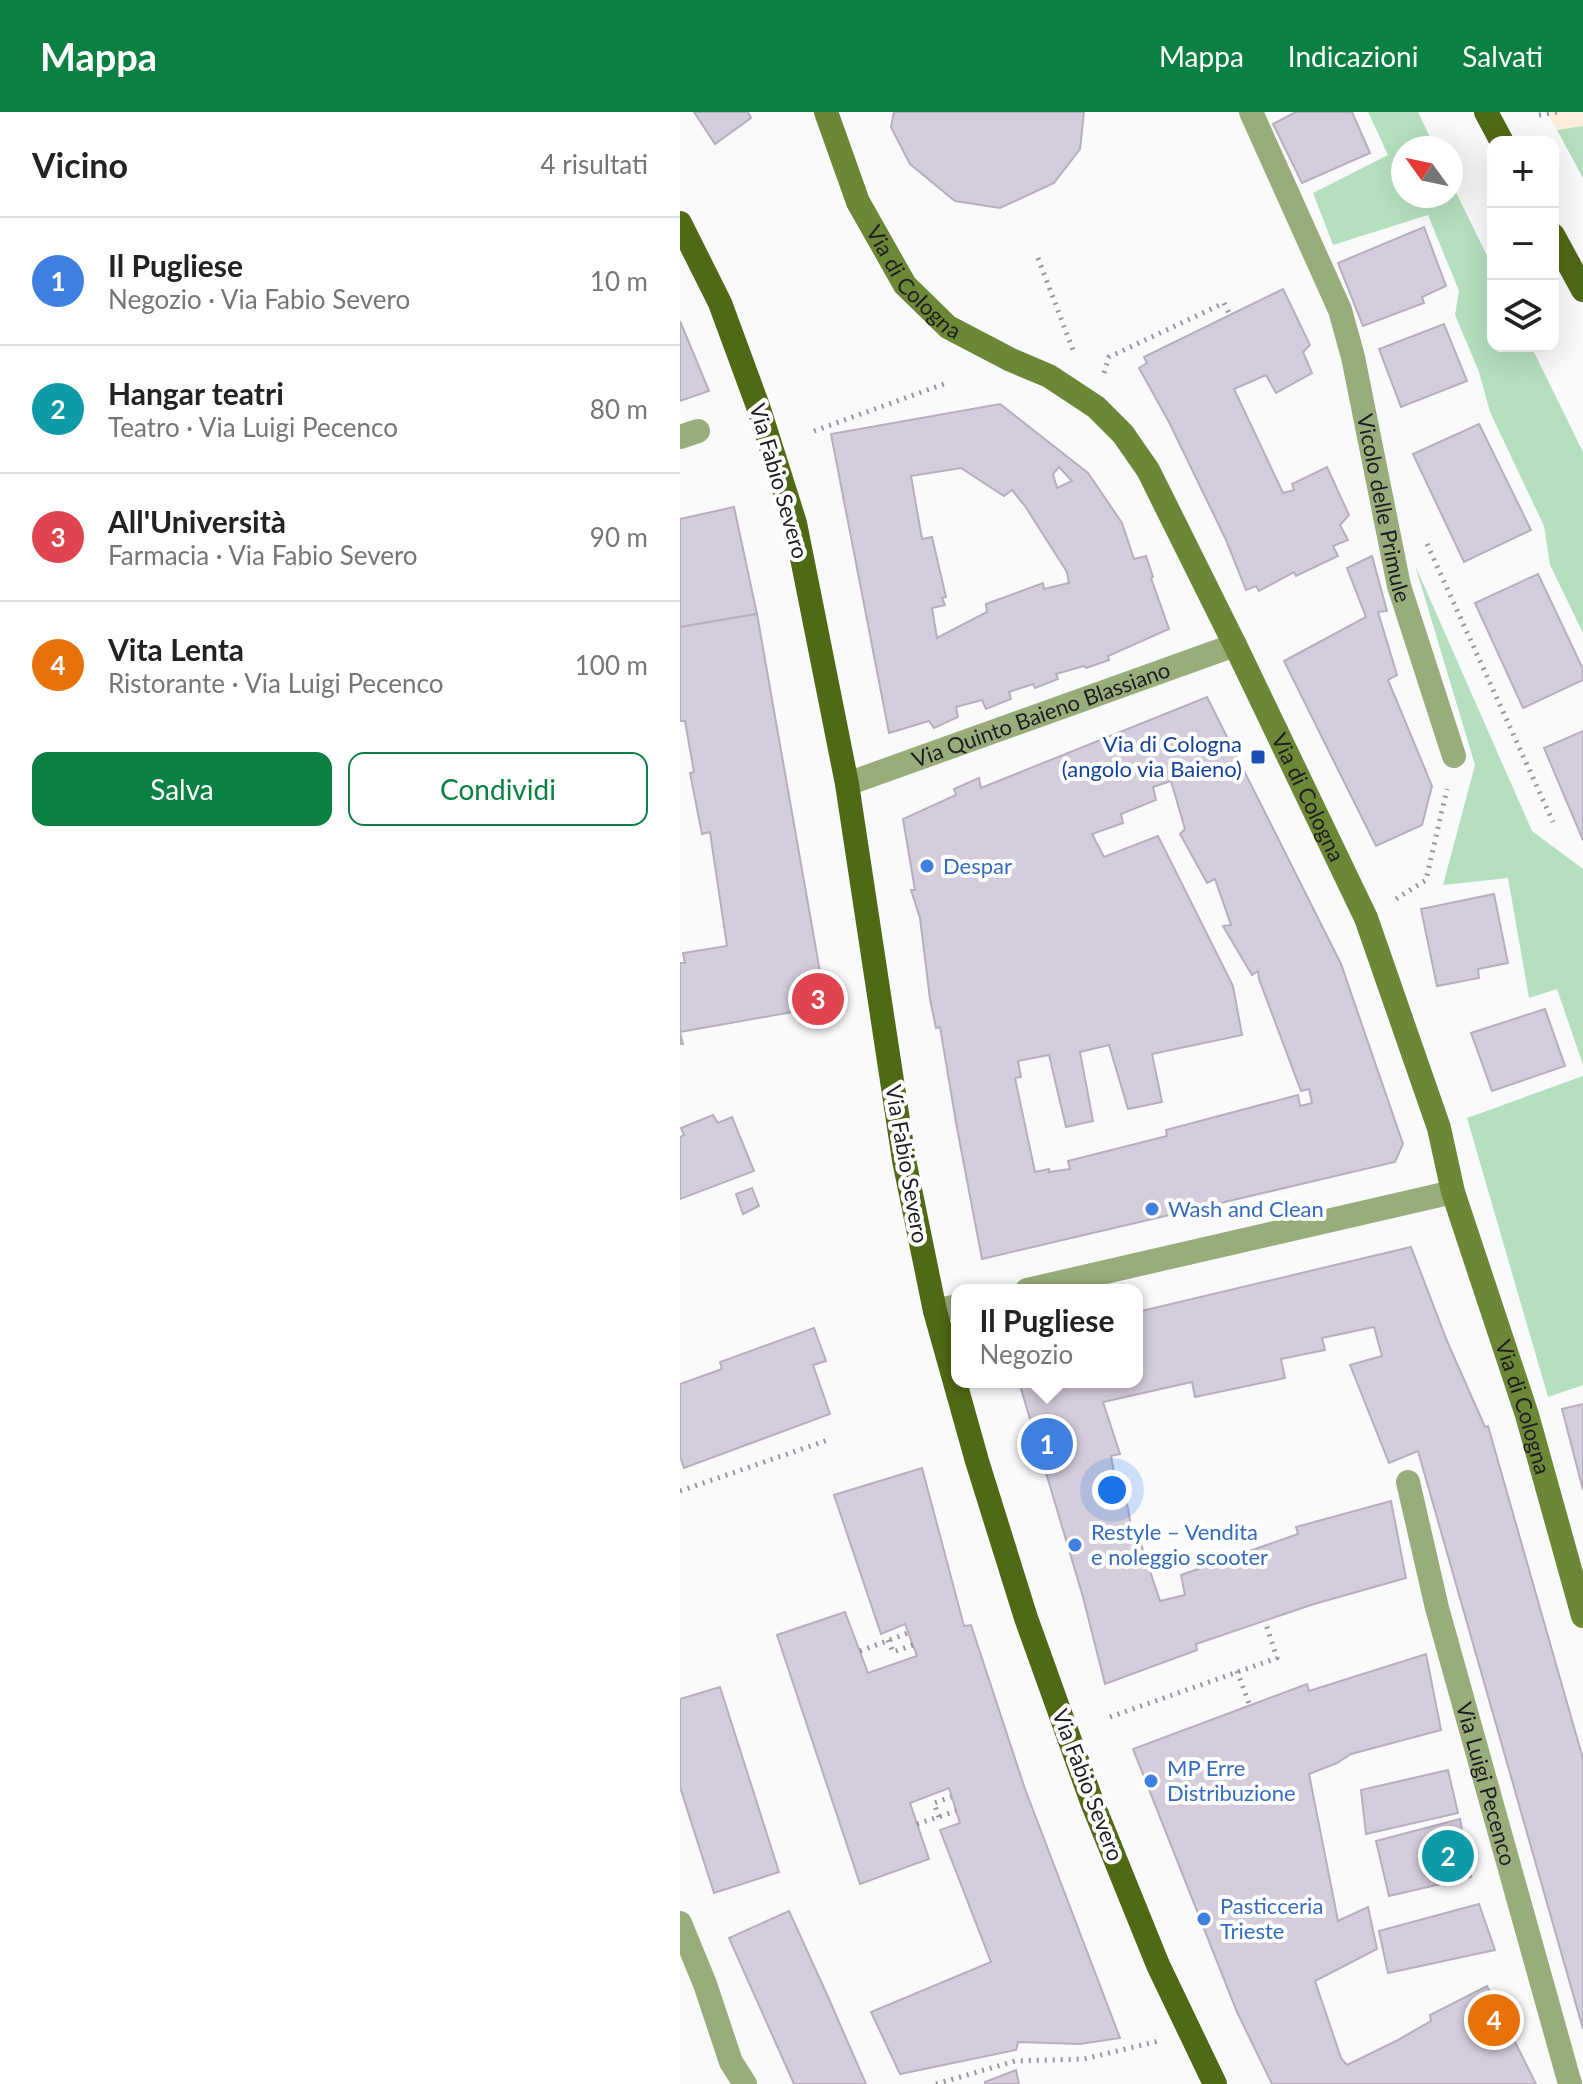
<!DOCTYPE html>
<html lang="it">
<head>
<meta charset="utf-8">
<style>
	body { margin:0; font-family:Lato,sans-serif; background:#f2f2f2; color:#222 }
	.controls { position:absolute; right:24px; top:24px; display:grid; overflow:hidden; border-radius:16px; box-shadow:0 8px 32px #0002 }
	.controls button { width:72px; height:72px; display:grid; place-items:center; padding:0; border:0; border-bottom:2px solid #e0e0e0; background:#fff; color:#222; font:40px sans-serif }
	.compass { position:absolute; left:711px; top:24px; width:72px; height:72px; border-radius:50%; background:#fff; box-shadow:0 8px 32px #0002; rotate:303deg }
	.you { position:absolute; left:432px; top:1378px; width:28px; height:28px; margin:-20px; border:6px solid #fff; border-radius:50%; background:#1a73e8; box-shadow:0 0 0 12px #1a73e833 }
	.badge { display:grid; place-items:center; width:52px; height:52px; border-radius:50%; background:#0b8043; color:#fff; font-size:26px; font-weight:700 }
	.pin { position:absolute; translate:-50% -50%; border:4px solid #fff; box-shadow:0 2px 8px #0006 }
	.popup { position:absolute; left:271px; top:1172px; width:192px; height:104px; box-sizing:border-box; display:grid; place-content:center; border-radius:16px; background:#fff; filter:drop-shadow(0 2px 6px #0005); font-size:26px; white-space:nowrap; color:#767676 }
	.popup b { font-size:30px; color:#222 }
	.popup::after { content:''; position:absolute; left:50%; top:100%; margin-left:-16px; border:16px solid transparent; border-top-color:#fff }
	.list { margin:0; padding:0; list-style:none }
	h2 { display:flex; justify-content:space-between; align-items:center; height:104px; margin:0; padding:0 32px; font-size:34px }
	h2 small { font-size:26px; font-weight:400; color:#767676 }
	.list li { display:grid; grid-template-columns:52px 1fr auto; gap:24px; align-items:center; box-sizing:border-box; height:128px; padding:0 32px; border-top:2px solid #e0e0e0 }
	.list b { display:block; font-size:30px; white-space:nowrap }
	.list p { margin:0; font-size:26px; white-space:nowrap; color:#767676 }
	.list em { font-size:26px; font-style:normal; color:#767676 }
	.actions { display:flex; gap:16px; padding:24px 32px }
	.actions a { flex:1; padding:18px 0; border:2px solid #0b8043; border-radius:16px; text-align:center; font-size:28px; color:#0b8043 }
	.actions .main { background:#0b8043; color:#fff }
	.icon { flex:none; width:44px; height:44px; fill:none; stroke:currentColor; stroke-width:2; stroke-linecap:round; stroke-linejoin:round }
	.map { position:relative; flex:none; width:903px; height:1972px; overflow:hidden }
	header { display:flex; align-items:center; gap:48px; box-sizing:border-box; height:112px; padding:0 40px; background:#0b8043; color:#fff }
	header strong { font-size:38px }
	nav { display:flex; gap:44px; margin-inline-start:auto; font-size:28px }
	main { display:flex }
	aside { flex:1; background:#fff }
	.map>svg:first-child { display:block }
	.education { fill:#fceedb }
	.green { fill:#b4e0bf }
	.building { fill:#d6cddc; stroke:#b8aebd; stroke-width:2; fill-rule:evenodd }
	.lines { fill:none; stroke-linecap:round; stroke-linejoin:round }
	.path { stroke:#97979b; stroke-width:5; stroke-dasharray:2 6; stroke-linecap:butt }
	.street { stroke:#99ad7a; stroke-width:24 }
	.secondary { stroke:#6c8736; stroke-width:24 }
	.primary { stroke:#506914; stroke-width:24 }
	.transit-dot { fill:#1a4fb4; stroke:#fff; stroke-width:3 }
	.shop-dot { fill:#3f7fe0; stroke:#fff; stroke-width:3 }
	.labels { text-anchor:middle; stroke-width:8; stroke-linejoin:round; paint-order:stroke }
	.street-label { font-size:22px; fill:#1e1d23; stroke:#fff }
	.transit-label { font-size:22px; fill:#164399; stroke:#fff; text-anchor:end }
	.shop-label { font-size:22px; fill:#366cbe; stroke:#fff; text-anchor:start }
</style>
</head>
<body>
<header>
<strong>Mappa</strong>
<nav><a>Mappa</a><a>Indicazioni</a><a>Salvati</a></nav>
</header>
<main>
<aside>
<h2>Vicino<small>4 risultati</small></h2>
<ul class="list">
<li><span class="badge" style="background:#3f7fe0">1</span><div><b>Il Pugliese</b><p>Negozio · Via Fabio Severo</p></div><em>10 m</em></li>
<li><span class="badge" style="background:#0f9aa8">2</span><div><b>Hangar teatri</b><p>Teatro · Via Luigi Pecenco</p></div><em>80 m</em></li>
<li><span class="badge" style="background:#e0444e">3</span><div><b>All'Università</b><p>Farmacia · Via Fabio Severo</p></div><em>90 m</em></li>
<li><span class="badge" style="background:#e8710a">4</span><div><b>Vita Lenta</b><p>Ristorante · Via Luigi Pecenco</p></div><em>100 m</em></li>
</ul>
<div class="actions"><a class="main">Salva</a><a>Condividi</a></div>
</aside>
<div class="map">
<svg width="903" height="1972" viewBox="0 0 903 1972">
	<rect width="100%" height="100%" fill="#fafafd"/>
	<polygon class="education" points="867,0 903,0 903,14 877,18"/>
	<g class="green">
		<polygon points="688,0 738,0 755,36 723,36 723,84 771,84 771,70 813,156 813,234 851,234 903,340 903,521 870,453 864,414 810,300 799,260 775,203 779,179 748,103 653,133 633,81 708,43"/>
		<polygon points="903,14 903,66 877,18"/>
		<polygon points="735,453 852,719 903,757 903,953 877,877 849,886 828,766 763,773 795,653"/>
		<polygon points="903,964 903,1273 868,1285 787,1006"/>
	</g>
	<g class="building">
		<polygon points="14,0 68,0 71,6 35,32"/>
		<polygon points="214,0 404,0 400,37 374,71 320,96 275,89 230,52 211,15"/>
		<polygon points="616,0 672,0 690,41 622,71 593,12"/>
		<polygon points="744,115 766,174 742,185 744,191 683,214 658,151"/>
		<polygon points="603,177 630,233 623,240 632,261 596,281 586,263 554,277 603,381 614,378 612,372 647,355 669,403 660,413 668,428 653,434 658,444 616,464 614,460 579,479 576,474 566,478 546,428 489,310 459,256 467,251 464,245"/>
		<polygon points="0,209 29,279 0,289"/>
		<polygon points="764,212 787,269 721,295 699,237"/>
		<path d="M 320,292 L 408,361 L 442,411 L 454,447 L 466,444 L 473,465 L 471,466 L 489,517 L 428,544 L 429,548 L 406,556 L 404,554 L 376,562 L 378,567 L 355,576 L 353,572 L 329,580 L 331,587 L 306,597 L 302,588 L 276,595 L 278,605 L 254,616 L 249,609 L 209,621 L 151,322 ZM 379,355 L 392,369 L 377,376 L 373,362 ZM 281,356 L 324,384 L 332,378 L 345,394 L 387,460 L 389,471 L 364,477 L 363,471 L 306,492 L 307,500 L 257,526 L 252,496 L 265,493 L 262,486 L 266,485 L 252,425 L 242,427 L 231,364 Z"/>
		<polygon points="799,312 851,418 784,450 733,342"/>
		<polygon points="54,395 77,502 0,515 0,407"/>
		<polygon points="692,444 707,499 698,500 717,563 708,568 752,674 742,713 696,734 604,549 686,505 667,456"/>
		<polygon points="858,462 903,557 903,568 843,596 795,491"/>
		<polygon points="77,502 146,894 0,920 3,932 0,932 0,851 5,851 3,841 47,834 30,720 22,722 10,661 14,660 5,609 0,609 0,515"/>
		<path d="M 527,585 L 661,852 L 723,1032 L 715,1050 L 302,1147 L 277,1016 L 260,915 L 256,916 L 250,887 L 240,806 L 231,778 L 235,778 L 223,707 L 276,683 L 274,677 L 299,666 L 301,676 ZM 491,669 L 505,717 L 500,722 L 527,771 L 535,767 L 551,813 L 543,814 L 572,863 L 578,859 L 579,867 L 621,979 L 629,977 L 632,991 L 620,994 L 618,983 L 486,1018 L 487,1024 L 388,1049 L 390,1057 L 369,1060 L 369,1057 L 355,1060 L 335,966 L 341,965 L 338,949 L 369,943 L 386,1015 L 413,1009 L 400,940 L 429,933 L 448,997 L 482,990 L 472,942 L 562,923 L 553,874 L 478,724 L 424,745 L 412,722 L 443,711 L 441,702 L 476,688 L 473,675 Z"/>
		<polygon points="903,619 903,728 864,636"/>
		<polygon points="814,782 828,851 798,857 799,866 757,874 741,797"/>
		<polygon points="865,897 885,954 812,979 791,921"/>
		<polygon points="33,1003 38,1011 52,1005 74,1059 0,1087 0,1025 4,1023 1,1016"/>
		<polygon points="72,1076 79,1094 63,1102 56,1082"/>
		<polygon points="731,1135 767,1229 805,1315 808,1314 903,1647 903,1917 738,1339 709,1351 670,1253 702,1244 694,1215 642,1226 645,1238 601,1247 605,1266 515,1285 512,1270 423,1290 440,1342 431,1344 437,1377 441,1375 448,1396 454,1433 461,1432 480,1489 505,1483 501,1463 618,1422 616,1415 711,1389 726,1466 634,1492 516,1532 517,1538 425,1572 403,1485 339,1270 457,1270 457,1200"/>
		<polygon points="134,1216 146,1249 133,1253 150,1302 4,1356 0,1344 0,1272 42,1257 40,1250"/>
		<polygon points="903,1292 903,1378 882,1297"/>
		<polygon points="242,1356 284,1514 291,1513 345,1677 440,1926 400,1932 338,1930 336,1938 220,1962 191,1900 311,1850 260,1718 280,1711 269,1676 230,1691 249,1747 180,1772 97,1523 165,1500 188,1561 237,1544 225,1512 201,1522 154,1383"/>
		<polygon points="746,1542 761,1618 671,1642 657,1651 629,1662 658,1809 688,1795 697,1837 635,1869 661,1946 667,1953 716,1929 751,1909 750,1903 807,1874 856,1972 592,1972 557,1900 453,1637 627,1572 629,1579"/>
		<polygon points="40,1575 99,1760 34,1781 0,1675 0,1587"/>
		<polygon points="768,1658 778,1701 686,1722 681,1678"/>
		<polygon points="780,1707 791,1765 709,1784 696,1729"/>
		<polygon points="799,1792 815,1838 708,1861 699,1819"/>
		<polygon points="109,1799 149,1887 186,1972 114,1972 49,1826"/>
		<polygon points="336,1958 339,1972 305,1972 305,1970"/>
	</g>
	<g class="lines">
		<g class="path">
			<polyline points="859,3 877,0"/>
			<polyline points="358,146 393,238"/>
			<polyline points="424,261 429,245 544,191 550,203"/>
			<polyline points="134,319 264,272"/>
			<polyline points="747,432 873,710"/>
			<polyline points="716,787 746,768 767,677"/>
			<polyline points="0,1379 151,1327"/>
			<polyline points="208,1528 213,1540 233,1533"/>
			<polyline points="180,1539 228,1521"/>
			<polyline points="557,1559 570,1594"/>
			<polyline points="430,1605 597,1546 585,1509"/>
			<polyline points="259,1705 254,1691 271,1685"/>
			<polyline points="237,1712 276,1699"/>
			<polyline points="256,1972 335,1949 404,1947 479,1929"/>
		</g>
		<g class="street">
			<path id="s1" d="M 571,0 L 660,198 L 673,245 L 719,474 L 774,644"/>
			<polyline points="0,325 18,319"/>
			<path id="s2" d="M 167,672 L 555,533"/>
			<polyline points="347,1178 773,1080"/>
			<polyline points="255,1199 277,1194"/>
			<path id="s3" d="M 728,1370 L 757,1496 L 890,1972"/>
			<polyline points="0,1811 25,1872 51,1950 65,1972"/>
		</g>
		<path class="secondary" id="s4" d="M 146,0 L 178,90 L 225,173 L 268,215 L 331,248 L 369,264 L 416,295 L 443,322 L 468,358 L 555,533 L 686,806 L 759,1016 L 773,1080 L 847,1303 L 903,1504"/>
		<g class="primary">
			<polyline points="806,0 822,30"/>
			<polyline points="0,111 40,191 79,297 115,411 167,672 224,1048 255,1199 297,1349 346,1506 412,1690 478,1853 535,1972"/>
			<polyline points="873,123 903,178"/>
		</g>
	</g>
	<rect class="transit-dot" x="570" y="637" width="16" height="16" rx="4"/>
	<g class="shop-dot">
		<circle cx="247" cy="754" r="8"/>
		<circle cx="472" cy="1097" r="8"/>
		<circle cx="395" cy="1433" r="8"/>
		<circle cx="471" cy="1669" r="8"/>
		<circle cx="524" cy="1807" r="8"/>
	</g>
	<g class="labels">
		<g class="street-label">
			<text dy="8" stroke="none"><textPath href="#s4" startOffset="194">Via di Cologna</textPath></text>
			<text transform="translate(99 369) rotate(74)" y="8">Via Fabio Severo</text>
			<text dy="8" stroke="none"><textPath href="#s1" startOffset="420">Vicolo delle Primule</textPath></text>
			<text dy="8" stroke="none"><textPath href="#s2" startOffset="206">Via Quinto Baieno Blassiano</textPath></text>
			<text dy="8" stroke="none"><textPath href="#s4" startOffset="866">Via di Cologna</textPath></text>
			<text transform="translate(227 1052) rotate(80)" y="8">Via Fabio Severo</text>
			<text dy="8" stroke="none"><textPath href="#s4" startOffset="1514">Via di Cologna</textPath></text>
			<text dy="8" stroke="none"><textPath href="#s3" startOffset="312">Via Luigi Pecenco</textPath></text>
			<text transform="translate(408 1673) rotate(69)" y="8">Via Fabio Severo</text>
		</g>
		<g class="transit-label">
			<text x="562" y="640">Via di Cologna<tspan x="562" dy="25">(angolo via Baieno)</tspan></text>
		</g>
		<g class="shop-label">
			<text x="263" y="762">Despar</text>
			<text x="488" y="1105">Wash and Clean</text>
			<text x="411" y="1428">Restyle – Vendita<tspan x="411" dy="25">e noleggio scooter</tspan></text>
			<text x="487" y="1664">MP Erre<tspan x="487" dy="25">Distribuzione</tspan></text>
			<text x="540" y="1802">Pasticceria<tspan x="540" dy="25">Trieste</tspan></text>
		</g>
	</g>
</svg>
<div class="controls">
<button>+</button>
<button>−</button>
<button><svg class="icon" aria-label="layers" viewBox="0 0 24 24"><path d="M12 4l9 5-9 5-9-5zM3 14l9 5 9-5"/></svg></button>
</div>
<svg class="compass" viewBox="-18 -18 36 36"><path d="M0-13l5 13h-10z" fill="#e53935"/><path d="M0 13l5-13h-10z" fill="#767676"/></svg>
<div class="you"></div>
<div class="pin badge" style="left:367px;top:1332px;background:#3f7fe0">1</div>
<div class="popup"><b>Il Pugliese</b>Negozio</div>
<div class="pin badge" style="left:768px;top:1744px;background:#0f9aa8">2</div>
<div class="pin badge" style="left:138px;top:887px;background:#e0444e">3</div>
<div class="pin badge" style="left:814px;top:1908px;background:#e8710a">4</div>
</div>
</main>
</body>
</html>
